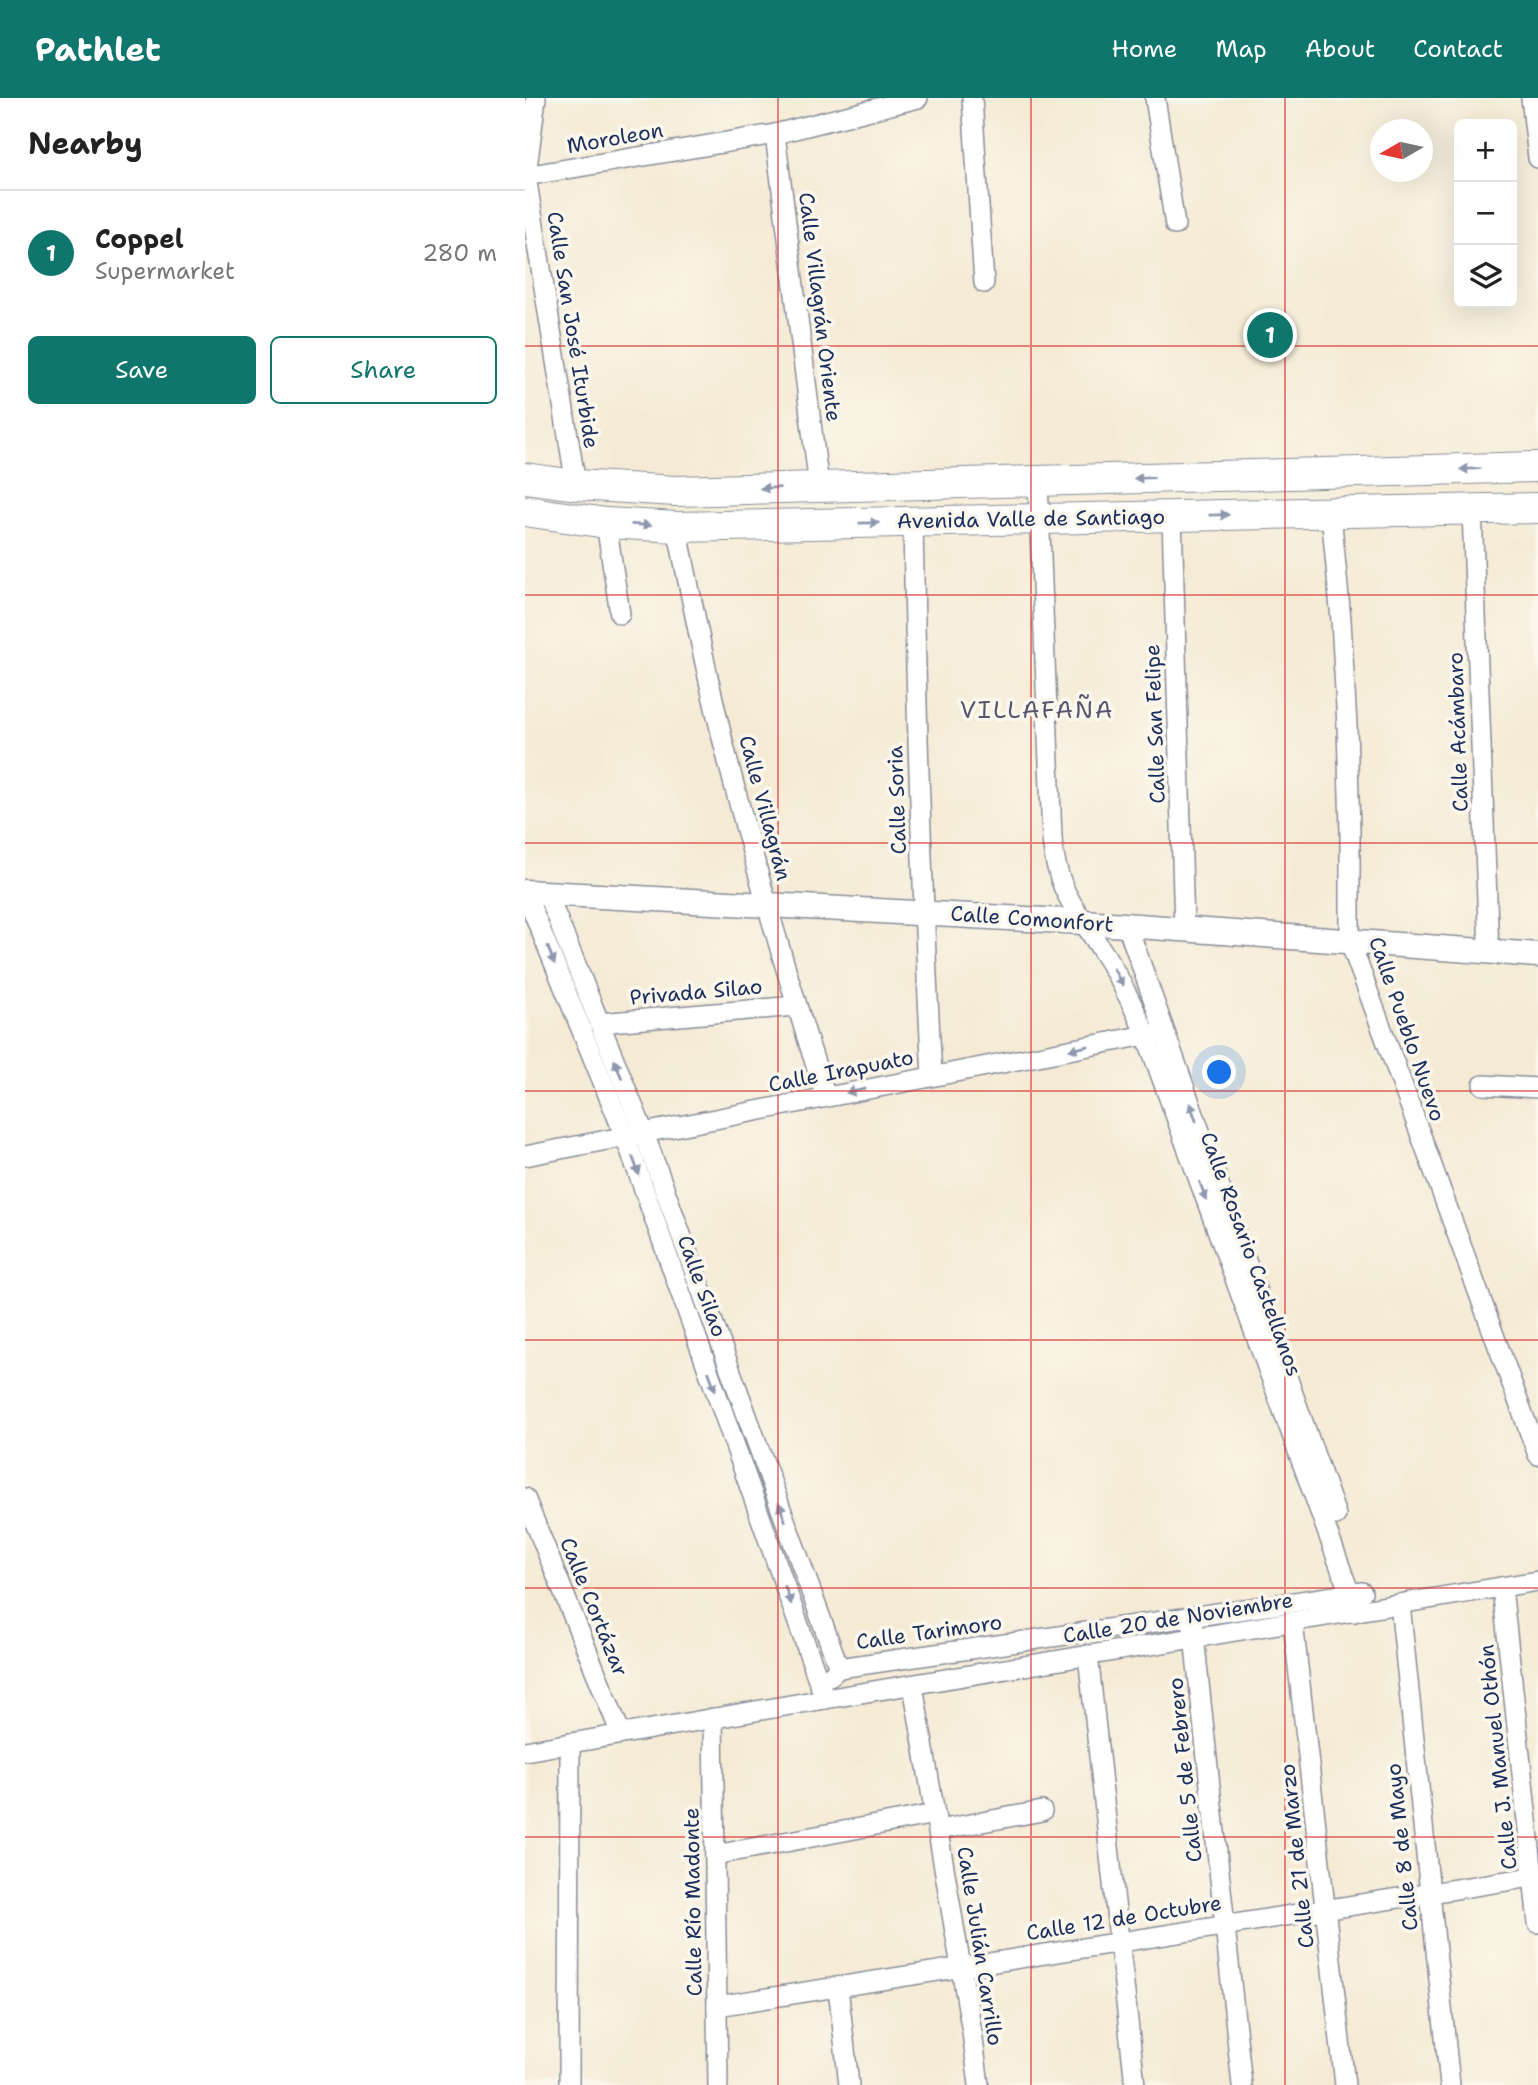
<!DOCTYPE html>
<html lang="en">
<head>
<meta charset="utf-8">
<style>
	body { margin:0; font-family:"Shantell Sans",sans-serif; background:#f2f2f2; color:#222 }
	.controls { position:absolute; right:21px; top:21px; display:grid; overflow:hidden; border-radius:10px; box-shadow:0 7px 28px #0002 }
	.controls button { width:63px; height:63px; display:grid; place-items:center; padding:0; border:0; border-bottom:2px solid #e0e0e0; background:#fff; color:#222; font:35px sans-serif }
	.compass { position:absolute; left:845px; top:21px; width:63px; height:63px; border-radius:50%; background:#fff; box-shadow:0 7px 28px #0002; rotate:261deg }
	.you { position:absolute; left:695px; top:975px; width:24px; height:24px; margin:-18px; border:5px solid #fff; border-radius:50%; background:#1a73e8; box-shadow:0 0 0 10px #1a73e833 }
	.badge { display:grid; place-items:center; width:46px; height:46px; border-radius:50%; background:#0f766e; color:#fff; font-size:23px; font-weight:700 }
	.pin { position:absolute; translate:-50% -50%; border:4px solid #fff; box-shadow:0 2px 7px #0006 }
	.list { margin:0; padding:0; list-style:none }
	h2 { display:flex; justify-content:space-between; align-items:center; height:91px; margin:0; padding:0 28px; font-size:30px }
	h2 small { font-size:23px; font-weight:400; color:#767676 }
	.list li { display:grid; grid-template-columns:46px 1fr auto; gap:21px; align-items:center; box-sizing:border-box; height:126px; padding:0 28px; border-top:2px solid #e0e0e0 }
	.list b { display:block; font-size:26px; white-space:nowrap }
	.list p { margin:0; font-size:23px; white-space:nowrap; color:#767676 }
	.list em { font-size:23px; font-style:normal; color:#767676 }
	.actions { display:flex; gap:14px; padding:21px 28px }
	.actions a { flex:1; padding:16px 0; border:2px solid #0f766e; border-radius:10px; text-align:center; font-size:24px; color:#0f766e }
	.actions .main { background:#0f766e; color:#fff }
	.icon { flex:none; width:38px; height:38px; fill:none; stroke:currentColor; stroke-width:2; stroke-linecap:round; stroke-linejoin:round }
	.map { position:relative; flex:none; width:1013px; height:1987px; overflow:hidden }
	header { display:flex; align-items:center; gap:42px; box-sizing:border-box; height:98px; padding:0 35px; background:#0f766e; color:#fff }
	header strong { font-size:33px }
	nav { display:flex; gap:38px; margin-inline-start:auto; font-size:24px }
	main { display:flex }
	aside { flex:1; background:#fff }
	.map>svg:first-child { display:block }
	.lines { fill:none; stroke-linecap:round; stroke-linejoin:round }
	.minor-casing { stroke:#888d9a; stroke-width:22 }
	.tertiary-casing { stroke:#888d9a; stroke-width:27 }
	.primary-casing { stroke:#888d9a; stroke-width:32 }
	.minor { stroke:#fff; stroke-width:19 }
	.tertiary { stroke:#fff; stroke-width:24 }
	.primary { stroke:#fff; stroke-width:30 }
	.oneway { fill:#8d97ae }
	.grid { fill:none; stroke:#d62828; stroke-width:2; stroke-opacity:0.55 }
	.labels { text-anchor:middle; stroke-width:7; stroke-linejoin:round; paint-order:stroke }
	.street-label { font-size:21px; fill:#1b2f5e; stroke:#fbf7ec }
	.quarter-label { font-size:24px; letter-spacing:2px; fill:#59556e; stroke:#fbf7ec }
</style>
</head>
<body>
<header>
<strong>Pathlet</strong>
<nav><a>Home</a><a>Map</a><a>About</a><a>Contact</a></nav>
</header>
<main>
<aside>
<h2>Nearby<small></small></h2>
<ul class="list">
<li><span class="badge">1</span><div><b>Coppel</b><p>Supermarket</p></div><em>280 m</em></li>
</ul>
<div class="actions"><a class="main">Save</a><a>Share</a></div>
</aside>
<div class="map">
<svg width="1013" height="1987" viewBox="0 0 1013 1987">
	<rect width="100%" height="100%" fill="#fbf7ec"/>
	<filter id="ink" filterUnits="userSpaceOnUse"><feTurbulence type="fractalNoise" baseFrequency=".0143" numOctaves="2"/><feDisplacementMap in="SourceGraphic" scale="14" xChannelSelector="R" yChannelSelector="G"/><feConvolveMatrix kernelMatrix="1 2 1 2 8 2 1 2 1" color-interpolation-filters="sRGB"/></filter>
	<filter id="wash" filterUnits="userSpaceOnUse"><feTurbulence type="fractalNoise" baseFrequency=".00686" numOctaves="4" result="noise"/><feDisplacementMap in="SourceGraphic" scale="28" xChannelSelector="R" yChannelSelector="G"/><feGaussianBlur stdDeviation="1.57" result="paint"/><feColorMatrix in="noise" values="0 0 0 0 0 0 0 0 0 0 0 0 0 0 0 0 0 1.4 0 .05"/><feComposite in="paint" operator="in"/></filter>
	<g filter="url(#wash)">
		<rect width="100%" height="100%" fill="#f5ebd5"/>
	</g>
	<g filter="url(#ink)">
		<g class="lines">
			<g class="minor-casing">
				<g id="minor">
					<polyline points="11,0 1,78 51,387"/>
					<polyline points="447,0 459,185"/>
					<polyline points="630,0 650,127"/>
					<polyline points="1006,0 1013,60"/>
					<polyline points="250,36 294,389"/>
					<polyline points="0,78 250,36 393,0"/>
					<path d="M 513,383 L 527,740 C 531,791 550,810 576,851 C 594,878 608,907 621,937 L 825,1496 L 829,1514"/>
					<polyline points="947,412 964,854"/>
					<polyline points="806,415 816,522 822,628 825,733 825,844 1013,1357"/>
					<polyline points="647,418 659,831"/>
					<path d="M 388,424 C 391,609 397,793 407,978"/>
					<polyline points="81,425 95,516"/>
					<path d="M 152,429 C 169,514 186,599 208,683 C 236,789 267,895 301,999"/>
					<polyline points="0,794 100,1038 300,1601"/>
					<polyline points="22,795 119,1035 314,1570"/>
					<polyline points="602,827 811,1417"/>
					<polyline points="74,925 271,908"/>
					<polyline points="958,987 1013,990"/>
					<polyline points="0,1058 631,935"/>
					<polyline points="0,1400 96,1636"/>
					<polyline points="977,1489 1013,1825"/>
					<polyline points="875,1506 925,1987"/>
					<polyline points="768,1524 820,1987"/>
					<polyline points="668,1529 717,1987"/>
					<polyline points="563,1557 610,1987"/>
					<polyline points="305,1578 314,1570 837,1494"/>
					<polyline points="388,1587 447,1934 454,1987"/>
					<polyline points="188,1620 193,1987"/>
					<polyline points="0,1653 300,1601 1013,1483"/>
					<polyline points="413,1732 517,1713"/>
					<polyline points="190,1757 410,1716"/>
					<polyline points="313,1889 324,1987"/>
					<polyline points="192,1908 1013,1778"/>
					<polyline points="44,1987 45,1645"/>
				</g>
			</g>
			<g class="tertiary-casing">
				<polyline id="tertiary" points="0,794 558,824 1013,857"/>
			</g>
			<g class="primary-casing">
				<g id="primary">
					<polyline points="0,380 51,387 151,393 1013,369"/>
					<polyline points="0,413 81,425 152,429 1013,410"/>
				</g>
			</g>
			<use href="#minor" class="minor"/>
			<use href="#tertiary" class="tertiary"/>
			<use href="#primary" class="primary"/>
		</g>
		<defs><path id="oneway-solid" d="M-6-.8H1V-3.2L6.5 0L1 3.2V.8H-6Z" transform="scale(1.75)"/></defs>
		<g class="oneway">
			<use href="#oneway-solid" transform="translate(945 371) rotate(178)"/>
			<use href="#oneway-solid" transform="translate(619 380) rotate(178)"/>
			<use href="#oneway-solid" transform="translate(245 390) rotate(178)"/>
			<use href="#oneway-solid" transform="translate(694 417) rotate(-1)"/>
			<use href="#oneway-solid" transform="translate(344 425) rotate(-1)"/>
			<use href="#oneway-solid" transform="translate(116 427) rotate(3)"/>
			<use href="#oneway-solid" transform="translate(26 857) rotate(68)"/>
			<use href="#oneway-solid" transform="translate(593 879) rotate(61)"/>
			<use href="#oneway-solid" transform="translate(554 950) rotate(169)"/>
			<use href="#oneway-solid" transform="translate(93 971) rotate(-112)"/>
			<use href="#oneway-solid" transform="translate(331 993) rotate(169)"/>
			<use href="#oneway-solid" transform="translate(668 1014) rotate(-109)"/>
			<use href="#oneway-solid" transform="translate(111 1068) rotate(70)"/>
			<use href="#oneway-solid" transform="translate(678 1093) rotate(70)"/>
			<use href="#oneway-solid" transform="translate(187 1283) rotate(70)"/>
			<use href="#oneway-solid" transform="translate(257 1414) rotate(-110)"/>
			<use href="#oneway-solid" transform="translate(263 1497) rotate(70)"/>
		</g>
	</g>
	<path class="grid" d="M 253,0 L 253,1987M 506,0 L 506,1987M 760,0 L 760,1987M 0,248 L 1013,248M 0,497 L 1013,497M 0,745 L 1013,745M 0,993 L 1013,993M 0,1242 L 1013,1242M 0,1490 L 1013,1490M 0,1739 L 1013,1739"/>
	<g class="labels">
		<g class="street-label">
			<text transform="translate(90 40) rotate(-10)" y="7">Moroleon</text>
			<text transform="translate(295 209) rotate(83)" y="7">Calle Villagrán Oriente</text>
			<text transform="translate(48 232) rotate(81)" y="7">Calle San José Iturbide</text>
			<text transform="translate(506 421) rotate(-1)" y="7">Avenida Valle de Santiago</text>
			<text transform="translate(630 626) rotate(-92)" y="7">Calle San Felipe</text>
			<text transform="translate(933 634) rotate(-92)" y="7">Calle Acámbaro</text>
			<text transform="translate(372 702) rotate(-92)" y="7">Calle Soria</text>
			<text transform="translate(240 710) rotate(75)" y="7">Calle Villagrán</text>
			<text transform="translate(507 821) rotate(4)" y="7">Calle Comonfort</text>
			<text transform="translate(171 894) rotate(-5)" y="7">Privada Silao</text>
			<text transform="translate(882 931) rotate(71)" y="7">Calle Pueblo Nuevo</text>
			<text transform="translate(316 973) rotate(-11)" y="7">Calle Irapuato</text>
			<text transform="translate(726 1156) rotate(70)" y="7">Calle Rosario Castellanos</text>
			<text transform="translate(177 1188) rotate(70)" y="7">Calle Silao</text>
			<text transform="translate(69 1509) rotate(68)" y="7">Calle Cortázar</text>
			<text transform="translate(653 1520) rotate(-9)" y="7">Calle 20 de Noviembre</text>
			<text transform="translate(404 1534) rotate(-8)" y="7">Calle Tarimoro</text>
			<text transform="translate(973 1659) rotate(-96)" y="7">Calle J. Manuel Othón</text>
			<text transform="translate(660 1672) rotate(-96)" y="7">Calle 5 de Febrero</text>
			<text transform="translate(877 1749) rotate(-96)" y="7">Calle 8 de Mayo</text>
			<text transform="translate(772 1758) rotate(-96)" y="7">Calle 21 de Marzo</text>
			<text transform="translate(168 1804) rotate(-91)" y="7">Calle Río Madonte</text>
			<text transform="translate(599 1820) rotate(-9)" y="7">Calle 12 de Octubre</text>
			<text transform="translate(455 1848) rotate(81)" y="7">Calle Julián Carrillo</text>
		</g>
		<g class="quarter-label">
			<text x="512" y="620">VILLAFAÑA</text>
		</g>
	</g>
</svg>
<div class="controls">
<button>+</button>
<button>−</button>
<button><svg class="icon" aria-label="layers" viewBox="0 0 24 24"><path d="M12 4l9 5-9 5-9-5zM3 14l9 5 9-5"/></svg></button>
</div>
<svg class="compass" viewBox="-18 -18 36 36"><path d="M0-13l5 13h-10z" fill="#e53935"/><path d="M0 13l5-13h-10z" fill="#767676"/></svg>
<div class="you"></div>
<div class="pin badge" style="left:745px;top:237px">1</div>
</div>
</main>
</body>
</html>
